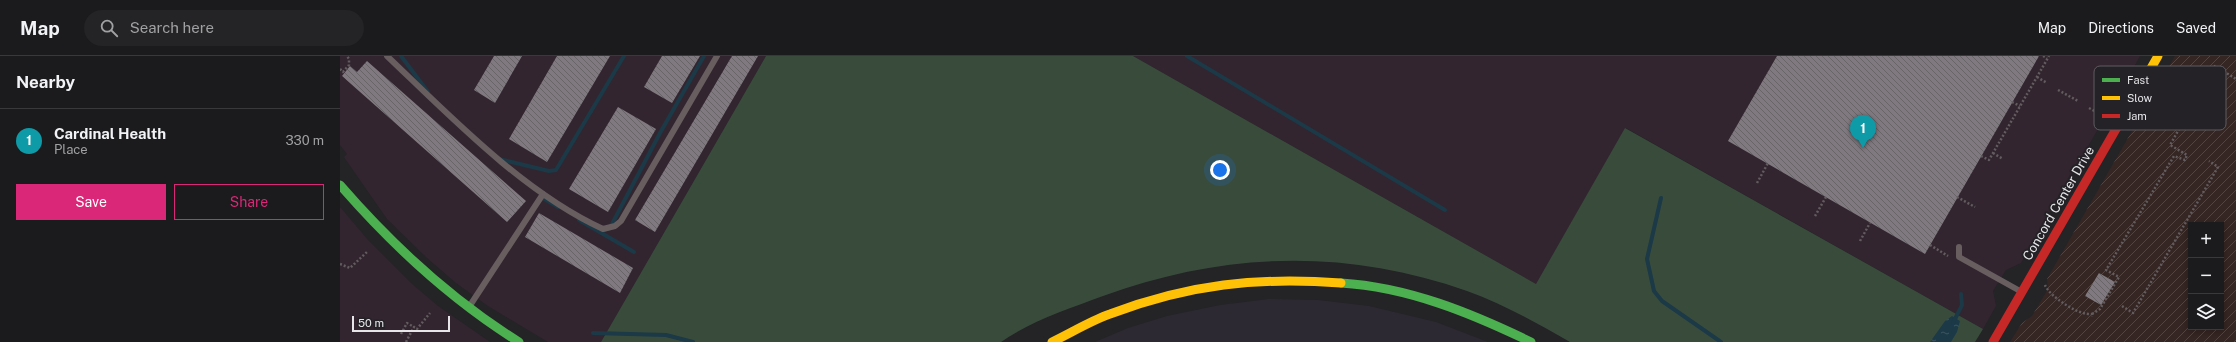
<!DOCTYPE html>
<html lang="en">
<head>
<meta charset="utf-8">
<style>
	body { margin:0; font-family:"Public Sans",sans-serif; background:#242325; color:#f1f3f6 }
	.controls { position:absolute; right:12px; bottom:12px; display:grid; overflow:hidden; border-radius:0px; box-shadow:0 2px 6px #0003 }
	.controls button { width:36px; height:36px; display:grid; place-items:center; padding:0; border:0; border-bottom:1px solid #39383b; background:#1b1a1c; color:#f1f3f6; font:20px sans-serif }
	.scale { position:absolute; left:12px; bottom:10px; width:98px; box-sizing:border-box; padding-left:4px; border:2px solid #e6e5e8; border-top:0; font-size:11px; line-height:14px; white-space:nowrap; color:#e6e5e8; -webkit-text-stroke:3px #242227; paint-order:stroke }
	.you { position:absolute; left:880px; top:114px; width:14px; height:14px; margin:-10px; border:3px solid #fff; border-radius:50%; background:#1a73e8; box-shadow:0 0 0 6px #1a73e833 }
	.badge { display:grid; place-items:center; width:26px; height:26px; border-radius:50%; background:#db2777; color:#fff; font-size:13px; font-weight:700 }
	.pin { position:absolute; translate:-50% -33px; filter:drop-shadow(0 1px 2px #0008) }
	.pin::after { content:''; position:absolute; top:21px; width:14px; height:12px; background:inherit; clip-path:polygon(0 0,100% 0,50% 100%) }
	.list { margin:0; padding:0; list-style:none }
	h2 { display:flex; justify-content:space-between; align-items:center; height:52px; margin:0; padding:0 16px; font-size:17px }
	h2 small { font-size:13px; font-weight:400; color:#a0a1a3 }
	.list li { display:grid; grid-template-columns:26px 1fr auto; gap:12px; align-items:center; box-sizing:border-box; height:64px; padding:0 16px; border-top:1px solid #39383b }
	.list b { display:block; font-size:15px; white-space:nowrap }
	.list p { margin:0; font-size:13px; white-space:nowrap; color:#a0a1a3 }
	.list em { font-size:13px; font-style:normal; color:#a0a1a3 }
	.actions { display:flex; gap:8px; padding:12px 16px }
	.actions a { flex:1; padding:9px 0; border:1px solid #db2777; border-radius:0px; text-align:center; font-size:14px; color:#db2777 }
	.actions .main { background:#db2777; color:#fff }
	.icon { flex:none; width:22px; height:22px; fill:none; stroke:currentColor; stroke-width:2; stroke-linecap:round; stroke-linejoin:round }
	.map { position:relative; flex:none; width:1896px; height:286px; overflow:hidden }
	header { display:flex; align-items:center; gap:24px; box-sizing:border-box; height:56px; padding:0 20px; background:#1b1a1c; border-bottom:1px solid #39383b }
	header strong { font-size:19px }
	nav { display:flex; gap:22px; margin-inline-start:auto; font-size:14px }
	.search { width:280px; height:36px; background:#242325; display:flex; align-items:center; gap:10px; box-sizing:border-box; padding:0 14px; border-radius:22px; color:#a0a1a3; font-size:15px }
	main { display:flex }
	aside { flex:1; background:#1b1a1c }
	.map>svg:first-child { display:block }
	.commercial { fill:#32252f }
	.industrial { fill:url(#industrial-furrows); fill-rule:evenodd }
	.built { fill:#2c2932 }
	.grass { fill:#394c3c }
	.water { fill:url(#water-ripples) }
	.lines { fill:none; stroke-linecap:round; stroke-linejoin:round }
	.stream { stroke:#1b3947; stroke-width:4 }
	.building { fill:url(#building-back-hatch) }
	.path { stroke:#625c5e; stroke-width:2.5; stroke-dasharray:2 2; stroke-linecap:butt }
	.lane { stroke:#685e5f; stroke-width:6 }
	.fast { stroke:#4caf50; stroke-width:9 }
	.slow { stroke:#ffc107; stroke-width:9 }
	.jam { stroke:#c62828; stroke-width:9 }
	.labels { text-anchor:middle; stroke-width:4; stroke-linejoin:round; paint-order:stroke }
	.street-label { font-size:13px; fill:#e6e5e8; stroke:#242227 }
	.key { fill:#242227; stroke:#5e5c61; stroke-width:1 }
	.key-label { font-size:11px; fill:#e6e5e8 }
</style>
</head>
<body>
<header>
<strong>Map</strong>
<div class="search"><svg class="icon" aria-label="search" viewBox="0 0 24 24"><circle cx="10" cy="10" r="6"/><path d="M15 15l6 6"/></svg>Search here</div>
<nav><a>Map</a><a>Directions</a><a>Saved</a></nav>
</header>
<main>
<aside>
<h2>Nearby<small></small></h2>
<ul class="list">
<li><span class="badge" style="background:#0f9aa8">1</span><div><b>Cardinal Health</b><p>Place</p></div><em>330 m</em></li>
</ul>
<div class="actions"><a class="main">Save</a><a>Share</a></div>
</aside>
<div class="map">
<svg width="1896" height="286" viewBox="0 0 1896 286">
	<defs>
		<pattern id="industrial-furrows" width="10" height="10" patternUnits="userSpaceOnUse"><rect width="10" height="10" fill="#352523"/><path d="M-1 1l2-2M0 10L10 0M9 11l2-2" fill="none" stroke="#524443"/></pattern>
		<pattern id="water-ripples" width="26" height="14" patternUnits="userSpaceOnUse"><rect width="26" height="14" fill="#1b3947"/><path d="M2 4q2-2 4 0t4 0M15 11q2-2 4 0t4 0" fill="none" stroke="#3c5662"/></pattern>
		<pattern id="building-back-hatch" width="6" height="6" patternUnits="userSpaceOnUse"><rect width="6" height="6" fill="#807a80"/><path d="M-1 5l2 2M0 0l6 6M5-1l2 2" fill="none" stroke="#686569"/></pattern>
	</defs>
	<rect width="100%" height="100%" fill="#242326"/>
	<g class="commercial">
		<polygon points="0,0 426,0 261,286 208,286 148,250 116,227 87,202 47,163 4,101 7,98 0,89"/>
		<polygon points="793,0 1800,0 1681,207 1666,214 1653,235 1656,250 1643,273 1286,72 1196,228"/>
		<polygon points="0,151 28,184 72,228 98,250 150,286 0,286"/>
	</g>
	<path class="industrial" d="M 1835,0 L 1896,0 L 1896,286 L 1670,286 L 1682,267 L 1692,260 L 1708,233 L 1707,223 ZM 1851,169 L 1881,169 L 1881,271 L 1851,271 Z"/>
	<polygon class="built" points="929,243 978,244 1029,250 1096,266 1148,286 755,286 788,272 827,260 880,249"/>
	<path class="grass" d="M 426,0 L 793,0 L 1196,228 L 1285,72 L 1643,273 L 1635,286 L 1230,286 C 1197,267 1163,248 1127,235 C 1005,192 884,196 763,240 C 728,253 691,265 661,286 L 261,286 Z"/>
	<polygon class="water" points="1612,260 1620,265 1617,276 1611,286 1590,286 1605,265"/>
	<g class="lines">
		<g class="stream">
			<polyline points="61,0 88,36"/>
			<polyline points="847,0 1105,154"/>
			<polyline points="159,103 209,115 216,114 284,0"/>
			<polyline points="201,141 218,151"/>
			<polyline points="1321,142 1307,203 1314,235 1322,245 1381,286"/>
			<polyline points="239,164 294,196"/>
			<polyline points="260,176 268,173 272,168 320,77 364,0"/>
			<polyline points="1613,267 1622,249 1621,238"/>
			<polyline points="253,277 326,279 353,286"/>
		</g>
	</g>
	<g class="building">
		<polygon points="154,0 182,0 155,47 134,34"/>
		<polygon points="217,0 270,0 207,106 169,83"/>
		<polygon points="322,0 360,0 332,47 304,31"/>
		<polygon points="392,0 418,0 315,176 295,164"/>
		<polygon points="1437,0 1699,0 1585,198 1388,85"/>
		<polygon points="27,5 186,145 167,166 2,20 10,10 17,16"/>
		<polygon points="278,51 316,73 268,156 229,133"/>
		<polygon points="199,157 293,212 280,237 185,181"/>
		<polygon points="1759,217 1775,226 1761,249 1745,240"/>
	</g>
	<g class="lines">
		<g class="path">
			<polyline points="1703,0 1707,2"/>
			<polyline points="0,13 3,16 9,9 9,3 7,0"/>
			<polyline points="1697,21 1707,27"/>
			<polyline points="1718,34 1738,45"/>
			<polyline points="1672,46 1680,50"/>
			<polyline points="1749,52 1767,62"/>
			<polyline points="1653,97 1663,103"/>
			<polyline points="1641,100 1649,104 1709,0"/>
			<polyline points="1417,127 1428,107"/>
			<polyline points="1617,141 1635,151"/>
			<polyline points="1475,160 1486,141"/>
			<polyline points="1520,185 1530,167"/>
			<polyline points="1590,189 1608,200"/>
			<polyline points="0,208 10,212 28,195"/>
			<path d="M 1705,229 C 1709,240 1739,260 1752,258 L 1752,261"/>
			<polyline points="1782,250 1793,257 1878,111 1869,105"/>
			<polyline points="1752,258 1760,253 1779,221 1766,214 1834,100 1845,104 1847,99 1830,89 1875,10 1896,23"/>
			<polyline points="61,278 67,267 74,271"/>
			<polyline points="66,286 74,271 77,273 90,257"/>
		</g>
		<g class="lane">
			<path d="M 47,0 C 110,60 184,137 263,173 L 275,170 L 281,165 L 377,0"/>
			<polyline points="1619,191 1619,201 1680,235"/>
			<polyline points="129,251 203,138"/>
		</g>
		<g class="fast">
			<path d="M 0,129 C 53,190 110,243 179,286"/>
			<path d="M 1001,227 C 1068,231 1131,257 1191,286"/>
		</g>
		<g class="slow">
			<polyline points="1787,54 1818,0"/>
			<path d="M 712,286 C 731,277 750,265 770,258 C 849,228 917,221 1001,227"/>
		</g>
		<polyline class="jam" points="1653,286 1787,54"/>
	</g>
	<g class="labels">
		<g class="street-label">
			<text transform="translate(1718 147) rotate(-60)" y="5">Concord Center Drive</text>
		</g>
	</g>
	<rect x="1754" y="10" width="132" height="64" rx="6" class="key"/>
	<rect x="1762" y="22" width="18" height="4" fill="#4caf50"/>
	<rect x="1762" y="40" width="18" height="4" fill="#ffc107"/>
	<rect x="1762" y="58" width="18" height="4" fill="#c62828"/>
	<g class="key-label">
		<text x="1787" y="28">Fast</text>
		<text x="1787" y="46">Slow</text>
		<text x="1787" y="64">Jam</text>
	</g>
</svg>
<div class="controls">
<button>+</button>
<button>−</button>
<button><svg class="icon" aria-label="layers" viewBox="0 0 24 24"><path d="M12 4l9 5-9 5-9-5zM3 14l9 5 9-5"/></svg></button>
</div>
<div class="scale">50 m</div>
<div class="you"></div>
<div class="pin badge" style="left:1523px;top:92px;background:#0f9aa8">1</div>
</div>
</main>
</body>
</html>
